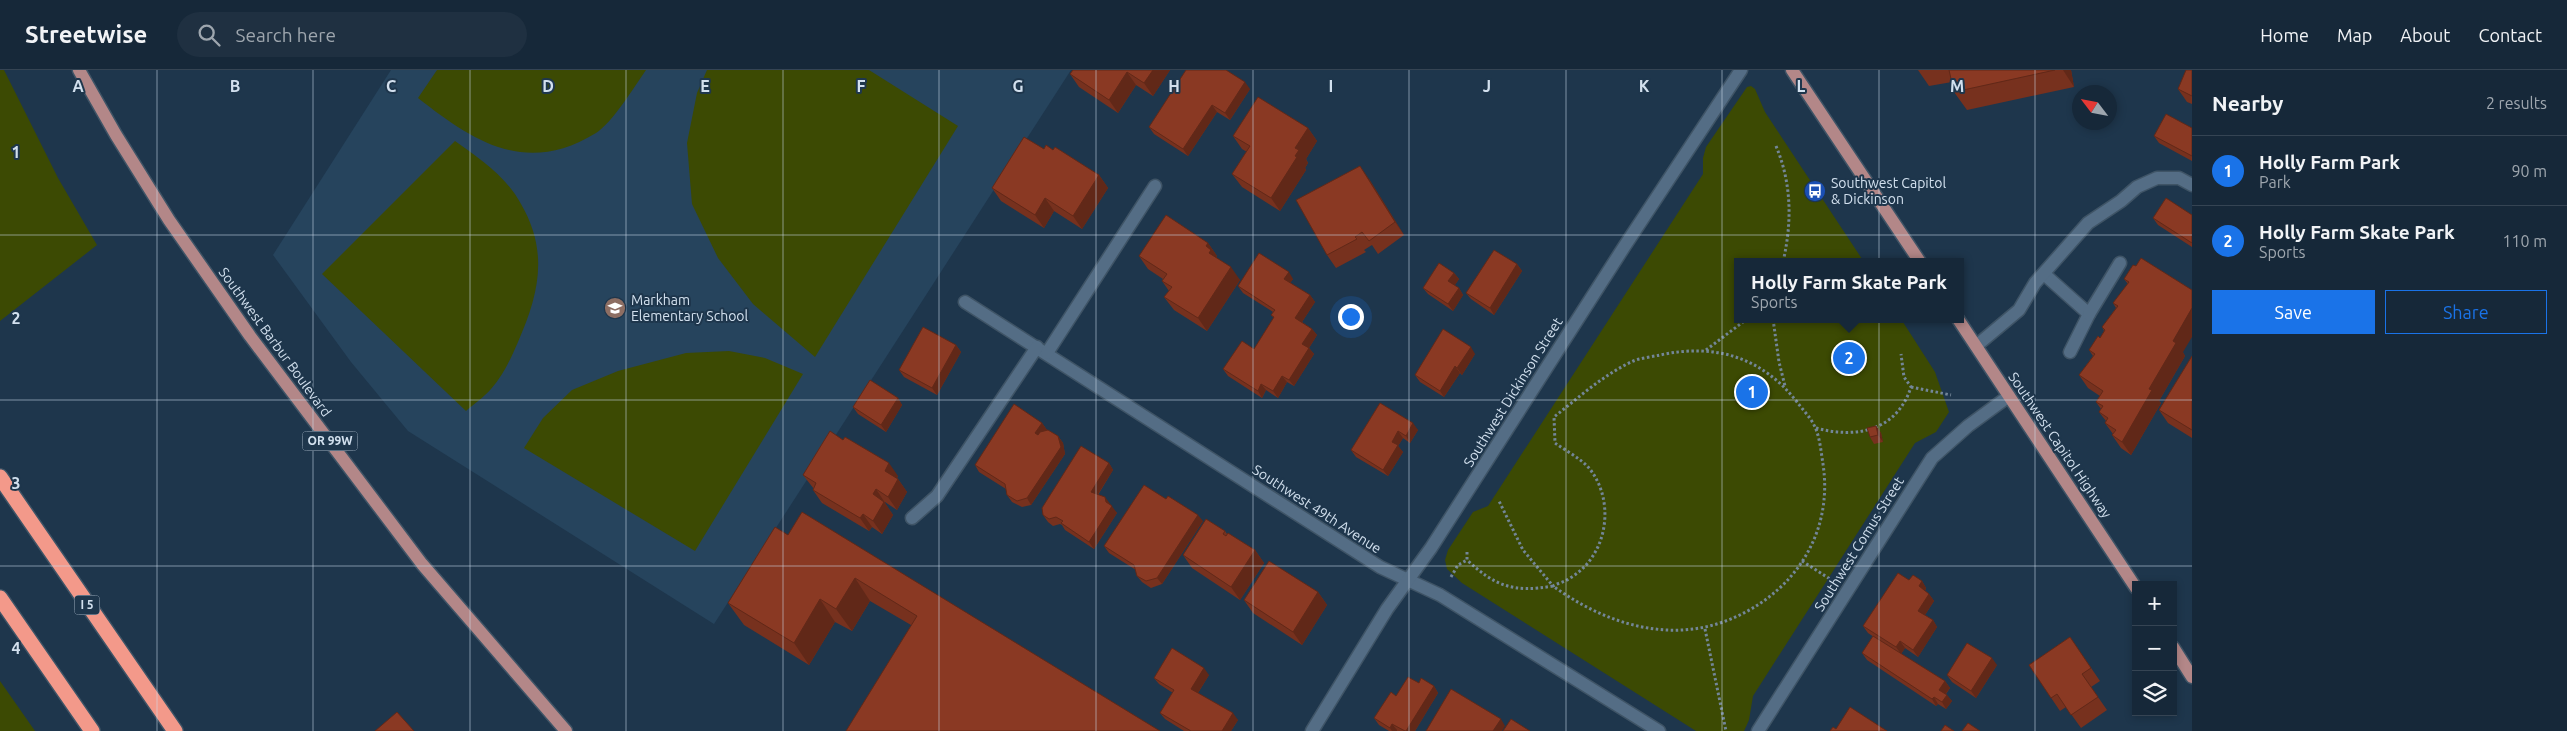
<!DOCTYPE html>
<html lang="en">
<head>
<meta charset="utf-8">
<style>
	body { margin:0; font-family:Ubuntu,sans-serif; background:#1f3041; color:#f1f3f6 }
	.controls { position:absolute; right:15px; bottom:15px; display:grid; overflow:hidden; border-radius:0px; box-shadow:0 2px 8px #0003 }
	.controls button { width:45px; height:45px; display:grid; place-items:center; padding:0; border:0; border-bottom:1px solid #354453; background:#162839; color:#f1f3f6; font:25px sans-serif }
	.compass { position:absolute; left:2072px; top:15px; width:45px; height:45px; border-radius:50%; background:#162839; box-shadow:0 2px 8px #0003; rotate:302deg }
	.you { position:absolute; left:1350px; top:246px; width:18px; height:18px; margin:-12px; border:4px solid #fff; border-radius:50%; background:#1a73e8; box-shadow:0 0 0 8px #1a73e833 }
	.badge { display:grid; place-items:center; width:32px; height:32px; border-radius:50%; background:#1a73e8; color:#fff; font-size:16px; font-weight:700 }
	.pin { position:absolute; translate:-50% -50%; border:2px solid #fff; box-shadow:0 1px 5px #0006 }
	.popup { position:absolute; left:1734px; top:188px; width:230px; height:65px; box-sizing:border-box; display:grid; place-content:center; border-radius:0px; background:#162839; filter:drop-shadow(0 1px 4px #0005); font-size:16px; white-space:nowrap; color:#9ea6ae }
	.popup b { font-size:19px; color:#f1f3f6 }
	.popup::after { content:''; position:absolute; left:50%; top:100%; margin-left:-10px; border:10px solid transparent; border-top-color:#162839 }
	.list { margin:0; padding:0; list-style:none }
	h2 { display:flex; justify-content:space-between; align-items:center; height:65px; margin:0; padding:0 20px; font-size:21px }
	h2 small { font-size:16px; font-weight:400; color:#9ea6ae }
	.list li { display:grid; grid-template-columns:32px 1fr auto; gap:15px; align-items:center; box-sizing:border-box; height:70px; padding:0 20px; border-top:1px solid #354453 }
	.list b { display:block; font-size:19px; white-space:nowrap }
	.list p { margin:0; font-size:16px; white-space:nowrap; color:#9ea6ae }
	.list em { font-size:16px; font-style:normal; color:#9ea6ae }
	.actions { display:flex; gap:10px; padding:15px 20px }
	.actions a { flex:1; padding:11px 0; border:1px solid #1a73e8; border-radius:0px; text-align:center; font-size:18px; color:#1a73e8 }
	.actions .main { background:#1a73e8; color:#fff }
	.icon { flex:none; width:28px; height:28px; fill:none; stroke:currentColor; stroke-width:2; stroke-linecap:round; stroke-linejoin:round }
	.map { position:relative; flex:none; width:2192px; height:661px; overflow:hidden }
	header { display:flex; align-items:center; gap:30px; box-sizing:border-box; height:70px; padding:0 25px; background:#162839; border-bottom:1px solid #354453 }
	header strong { font-size:24px }
	nav { display:flex; gap:28px; margin-inline-start:auto; font-size:18px }
	.search { width:350px; height:45px; background:#1f3041; display:flex; align-items:center; gap:12px; box-sizing:border-box; padding:0 18px; border-radius:28px; color:#9ea6ae; font-size:19px }
	main { display:flex }
	aside { flex:1; background:#162839 }
	.map>svg:first-child { display:block }
	.built { fill:#26445d }
	.green { fill:#3c4a03 }
	.lines { fill:none; stroke-linecap:round; stroke-linejoin:round }
	.minor-casing { stroke:#3f5466; stroke-width:15 }
	.major-casing { stroke:#3f5466; stroke-width:15 }
	.highway-casing { stroke:#3f5466; stroke-width:18 }
	.path { stroke:#738698; stroke-width:3; stroke-dasharray:2.5 2.5; stroke-linecap:butt }
	.minor { stroke:#546d85; stroke-width:12 }
	.major { stroke:#b38788; stroke-width:12 }
	.highway { stroke:#f3998a; stroke-width:15 }
	.wall { fill:#77311e }
	.shaded-wall { fill:#612818 }
	.building { fill:#8a3923; stroke:#612818 }
	.grid { fill:none; stroke:#d2e0ee; stroke-width:1; stroke-opacity:0.55 }
	.labels { text-anchor:middle; stroke-width:4; stroke-linejoin:round; paint-order:stroke }
	.shield { fill:#1e364c; stroke:#9cadbd; stroke-width:1 }
	.shield-label { font-size:12px; font-weight:bold; fill:#d2e0ee }
	.poi-label { font-size:14px; fill:#d2e0ee; stroke:#1e364c; text-anchor:start }
	.street-label { font-size:14px; fill:#d2e0ee; stroke:#1e364c }
	.grid-label { font-size:16px; text-anchor:middle; font-weight:bold; fill:#d2e0ee; stroke:#1e364c; stroke-width:4; stroke-linejoin:round; paint-order:stroke }
</style>
</head>
<body>
<header>
<strong>Streetwise</strong>
<div class="search"><svg class="icon" aria-label="search" viewBox="0 0 24 24"><circle cx="10" cy="10" r="6"/><path d="M15 15l6 6"/></svg>Search here</div>
<nav><a>Home</a><a>Map</a><a>About</a><a>Contact</a></nav>
</header>
<main>
<div class="map">
<svg width="2192" height="661" viewBox="0 0 2192 661">
	<rect width="100%" height="100%" fill="#1e364c"/>
	<polygon class="built" points="391,0 1071,0 714,554 408,361 351,292 273,185"/>
	<g class="green">
		<polygon points="0,0 4,0 58,108 97,175 0,251"/>
		<path d="M 437,0 L 646,0 C 634,17 613,52 596,63 C 526,106 474,72 418,28 Z"/>
		<polygon points="707,0 869,0 958,56 815,287 753,234 718,188 692,134 687,73 697,23"/>
		<polygon points="1751,16 1755,19 1765,42 1864,192 1738,192 1738,249 1901,249 1935,302 1949,342 1936,362 1915,373 1753,626 1749,650 1744,661 1696,661 1462,513 1447,499 1445,490 1448,480 1473,442 1488,436 1703,104 1703,88 1706,77 1747,17"/>
		<path d="M 455,71 C 480,89 506,106 521,134 C 549,182 539,224 518,272 C 511,288 503,306 491,319 C 484,327 474,334 466,341 L 322,204 Z"/>
		<polygon points="729,281 765,288 803,304 695,481 524,378 543,348 572,320 618,301 686,283"/>
		<polygon points="0,611 35,661 0,661"/>
	</g>
	<g class="lines">
		<g class="minor-casing">
			<g id="minor">
				<polyline points="2044,204 2089,244 2070,282"/>
				<polyline points="965,232 1380,497 1440,525 1659,661"/>
				<polyline points="2089,244 2120,193"/>
				<polyline points="1976,276 2019,240 2035,213 2088,153 2121,131 2137,117 2157,108 2179,108 2192,115"/>
				<polyline points="1047,283 1155,116"/>
				<polyline points="912,448 937,426 1037,277"/>
				<polyline points="1312,661 1387,539 1431,478 1624,177 1741,0"/>
				<polyline points="1758,661 1932,388 1968,356 2009,326"/>
			</g>
		</g>
		<g class="major-casing">
			<g id="major">
				<polyline points="79,0 116,65 169,150 250,266 422,494 566,661"/>
				<polyline points="1792,0 1920,192"/>
				<polyline points="1958,249 2136,518"/>
				<polyline points="2173,577 2192,607"/>
			</g>
		</g>
		<g class="highway-casing">
			<g id="highway">
				<polyline points="0,407 175,661"/>
				<polyline points="0,528 92,661"/>
			</g>
		</g>
		<g class="path">
			<path d="M 1776,76 C 1792,114 1792,153 1783,192"/>
			<polyline points="1773,249 1779,292 1785,316"/>
			<polyline points="1706,280 1747,249"/>
			<polyline points="1911,317 1951,325"/>
			<path d="M 1816,358 C 1856,369 1897,361 1911,317 L 1904,307 L 1901,284"/>
			<path d="M 1467,482 L 1467,490 C 1495,516 1513,523 1553,516 C 1601,551 1663,573 1723,552 C 1790,528 1834,467 1823,394 C 1821,382 1820,368 1815,357 C 1811,348 1803,340 1797,332 C 1762,287 1715,273 1660,285 C 1651,287 1639,288 1631,292 C 1602,306 1578,328 1554,347 L 1555,373 C 1566,381 1580,388 1589,398 C 1616,431 1608,486 1570,508 C 1565,512 1558,513 1553,516 L 1523,480 L 1499,431"/>
			<polyline points="1802,491 1830,509"/>
			<polyline points="1451,507 1458,495 1467,490"/>
			<polyline points="1705,559 1726,661"/>
		</g>
		<use href="#minor" class="minor"/>
		<use href="#major" class="major"/>
		<use href="#highway" class="highway"/>
	</g>
	<g class="wall">
		<polygon points="1073,0 1170,0 1153,26 1136,15 1118,43 1079,17 1070,4"/>
		<polygon points="1918,0 2071,0 2074,17 1967,40 1954,22 1952,12 1929,16"/>
		<polygon points="2192,0 2192,34 2187,32 2178,19"/>
		<polygon points="1250,19 1230,50 1217,42 1188,86 1154,64 1149,57"/>
		<polygon points="1308,58 1317,71 1306,89 1308,93 1305,98 1306,100 1280,141 1242,117 1232,104 1247,82 1242,79 1233,66"/>
		<polygon points="2192,58 2192,91 2159,73 2154,66"/>
		<polygon points="1044,79 1053,80 1099,105 1108,118 1082,159 1054,141 1044,158 1001,131 992,118"/>
		<polygon points="1369,109 1404,165 1378,184 1372,175 1364,180 1366,182 1336,198 1327,185"/>
		<polygon points="2192,145 2192,177 2158,155 2153,148"/>
		<polygon points="1208,173 1217,186 1216,187 1217,188 1240,210 1207,261 1174,240 1164,227 1169,221 1162,211 1163,209 1148,199 1139,186"/>
		<polygon points="1517,194 1522,201 1494,245 1471,229 1466,223"/>
		<polygon points="2133,195 2185,286 2159,331 2161,333 2131,385 2121,378 2112,365 2113,364 2105,353 2106,351 2099,342 2101,339 2096,332 2100,326 2088,318 2079,305 2093,286 2089,280 2100,268 2104,261 2102,257 2116,238 2113,233 2128,214 2124,209"/>
		<polygon points="1454,203 1459,209 1454,216 1459,218 1463,225 1453,241 1428,224 1423,218"/>
		<polygon points="1293,209 1290,213 1310,225 1315,232 1302,252 1312,259 1317,265 1309,278 1314,284 1294,316 1287,312 1278,328 1266,320 1262,328 1228,306 1223,299 1254,279 1274,248 1271,245 1273,242 1243,223 1238,216"/>
		<polygon points="956,275 961,282 937,325 904,307 899,300"/>
		<polygon points="1475,284 1462,305 1460,303 1444,327 1420,312 1415,305"/>
		<polygon points="2192,286 2192,368 2168,353 2159,340"/>
		<polygon points="898,328 902,335 886,362 858,344 853,337"/>
		<polygon points="1380,333 1418,360 1410,373 1403,368 1398,376 1403,382 1388,406 1356,387 1351,380"/>
		<polygon points="1042,353 1047,360 1058,366 1063,373 1065,384 1031,435 1022,437 1012,432 1007,425 1006,419 979,402 975,395"/>
		<polygon points="1876,356 1881,363 1883,372 1874,374 1870,367"/>
		<polygon points="1109,393 1113,400 1098,425 1109,434 1117,443 1094,479 1065,460 1062,455 1060,454 1053,456 1048,452 1043,445"/>
		<polygon points="803,405 898,406 897,408 898,409 907,422 897,440 885,432 885,433 893,445 882,464 872,457 869,461 822,433 813,420 814,419"/>
		<polygon points="1203,451 1162,514 1151,518 1142,512 1137,506 1136,500 1109,483 1104,476"/>
		<polygon points="1225,461 1227,464 1255,480 1264,493 1240,530 1192,498 1183,485"/>
		<polygon points="788,465 1160,661 911,555 870,531 852,561 835,552 809,595 744,555 728,533"/>
		<polygon points="1909,510 1922,511 1926,518 1925,521 1929,524 1934,531 1925,545 1933,550 1937,557 1918,587 1905,578 1901,584 1945,611 1950,618 1946,624 1952,631 1946,639 1938,634 1936,636 1867,590 1862,583 1880,571 1868,563 1863,556"/>
		<polygon points="1318,522 1327,535 1302,575 1253,543 1244,530"/>
		<polygon points="2070,567 2100,611 2091,617 2107,640 2081,658 2066,637 2060,641 2029,595"/>
		<polygon points="1997,595 1976,628 1952,612 1947,605"/>
		<polygon points="1209,605 1198,623 1238,650 1231,661 1184,661 1165,649 1160,643 1173,623 1159,614 1154,608"/>
		<polygon points="1419,613 1434,616 1438,623 1415,661 1389,661 1379,655 1374,648 1396,626"/>
	</g>
	<g class="shaded-wall">
		<polygon points="1153,0 1170,0 1153,26 1144,13"/>
		<polygon points="2063,0 2071,0 2074,17"/>
		<polygon points="1127,2 1136,15 1118,43 1109,30"/>
		<polygon points="1245,12 1250,19 1230,50 1225,43"/>
		<polygon points="1212,35 1217,42 1188,86 1183,79"/>
		<polygon points="1308,58 1317,71 1306,89 1308,93 1305,98 1306,100 1280,141 1271,128 1295,86 1295,78"/>
		<polygon points="1360,96 1369,109 1404,165 1395,152"/>
		<polygon points="1099,105 1108,118 1082,159 1073,146"/>
		<polygon points="1045,128 1054,141 1044,158 1035,145"/>
		<polygon points="1208,173 1217,186 1216,187 1220,193 1209,183 1206,176"/>
		<polygon points="1517,194 1522,201 1494,245 1490,238"/>
		<polygon points="1231,197 1240,210 1207,261 1198,248"/>
		<polygon points="1289,202 1293,209 1288,216 1284,209"/>
		<polygon points="1454,203 1459,209 1453,218 1448,211"/>
		<polygon points="1459,218 1463,225 1453,241 1448,234"/>
		<polygon points="1310,225 1315,232 1300,255 1295,248"/>
		<polygon points="2192,238 2192,267 2183,282 2185,286 2159,331 2161,333 2131,385 2122,372 2173,271"/>
		<polygon points="1312,259 1317,265 1309,278 1314,284 1294,316 1289,310 1302,274"/>
		<polygon points="956,275 961,282 937,325 932,318"/>
		<polygon points="1471,277 1475,284 1462,305 1457,298"/>
		<polygon points="1455,296 1460,303 1444,327 1440,321"/>
		<polygon points="1282,306 1287,312 1278,328 1273,321"/>
		<polygon points="1261,314 1266,320 1262,328 1258,321"/>
		<polygon points="898,328 902,335 886,362 881,355"/>
		<polygon points="1042,353 1047,360 1040,370 1035,363"/>
		<polygon points="1413,353 1418,360 1410,373 1406,366"/>
		<polygon points="1876,356 1881,363 1883,372 1878,365"/>
		<polygon points="1398,361 1403,368 1398,376 1403,382 1388,406 1383,400 1392,372"/>
		<polygon points="1058,366 1063,373 1065,384 1031,435 1027,428"/>
		<polygon points="889,393 898,406 894,414 885,401"/>
		<polygon points="1109,393 1113,400 1095,429 1091,422"/>
		<polygon points="898,409 907,422 897,440 888,427"/>
		<polygon points="876,419 893,445 882,464 873,451 873,424"/>
		<polygon points="1105,427 1117,443 1094,479 1089,472 1106,432"/>
		<polygon points="863,444 872,457 869,461 860,448"/>
		<polygon points="1198,445 1203,451 1162,514 1157,508"/>
		<polygon points="1255,480 1264,493 1240,530 1231,517"/>
		<polygon points="855,508 870,531 852,561 836,539"/>
		<polygon points="1922,511 1926,518 1924,523 1919,516"/>
		<polygon points="1318,522 1327,535 1302,575 1293,562"/>
		<polygon points="1929,524 1934,531 1923,548 1918,541"/>
		<polygon points="820,529 835,552 809,595 794,573"/>
		<polygon points="1933,550 1937,557 1918,587 1913,580"/>
		<polygon points="1900,571 1905,578 1901,584 1896,577"/>
		<polygon points="1992,588 1997,595 1976,628 1971,621"/>
		<polygon points="1204,598 1209,605 1196,626 1191,619"/>
		<polygon points="1945,611 1950,618 1944,626 1939,620"/>
		<polygon points="1434,616 1438,623 1415,661 1406,661"/>
		<polygon points="1947,625 1952,631 1946,639 1942,632"/>
		<polygon points="1934,627 1938,634 1936,636 1932,629"/>
		<polygon points="1233,643 1238,650 1231,661 1222,661"/>
		<polygon points="1501,649 1505,656 1502,661 1493,661"/>
		<polygon points="1392,654 1397,660 1397,661 1392,661 1390,658"/>
	</g>
	<g class="building">
		<polygon points="1073,0 1153,0 1144,13 1127,2 1109,30 1070,4"/>
		<polygon points="1186,0 1226,0 1245,12 1225,43 1212,35 1183,79 1149,57"/>
		<polygon points="1949,0 2055,0 1954,22"/>
		<polygon points="2186,0 2192,0 2192,26 2178,19"/>
		<polygon points="1258,27 1308,58 1295,78 1299,80 1295,86 1297,87 1271,128 1232,104 1250,76 1233,66"/>
		<polygon points="2166,44 2192,58 2192,86 2154,66"/>
		<polygon points="1024,67 1044,79 1046,75 1053,80 1055,77 1099,105 1073,146 1045,128 1035,145 992,118"/>
		<polygon points="1360,96 1395,152 1369,171 1362,162 1355,167 1357,169 1327,185 1296,130"/>
		<polygon points="2166,128 2192,145 2192,173 2153,148"/>
		<polygon points="1166,145 1208,173 1206,176 1211,180 1209,183 1231,197 1198,248 1164,227 1172,217 1162,211 1167,204 1139,186"/>
		<polygon points="1494,180 1517,194 1490,238 1466,223"/>
		<polygon points="1259,183 1289,202 1284,209 1310,225 1295,248 1312,259 1302,274 1309,278 1289,310 1282,306 1273,321 1261,314 1258,321 1223,299 1242,271 1254,279 1274,247 1271,245 1275,240 1238,216"/>
		<polygon points="2141,188 2192,220 2192,238 2173,271 2176,273 2149,319 2152,320 2122,372 2112,365 2116,360 2105,353 2108,348 2099,342 2103,336 2096,332 2103,321 2079,305 2095,284 2089,280 2098,266 2100,268 2105,260 2102,257 2118,236 2113,233 2129,212 2124,209 2133,195 2136,196"/>
		<polygon points="1439,193 1454,203 1448,211 1459,218 1448,234 1423,218"/>
		<polygon points="923,257 956,275 932,318 899,300"/>
		<polygon points="1443,259 1471,277 1457,298 1455,296 1440,321 1415,305"/>
		<polygon points="2192,286 2192,360 2159,340"/>
		<polygon points="870,310 898,328 881,355 853,337"/>
		<polygon points="1380,333 1413,353 1406,366 1398,361 1392,372 1398,375 1383,400 1351,380"/>
		<polygon points="1014,334 1042,353 1035,363 1038,365 1040,362 1048,360 1058,366 1061,377 1027,428 1017,431 1007,425 1005,414 975,395"/>
		<polygon points="1876,356 1878,365 1870,367 1867,358"/>
		<polygon points="830,361 843,370 845,367 889,393 885,401 898,409 888,427 876,419 873,424 884,432 873,451 863,444 860,448 813,420 816,413 803,405"/>
		<polygon points="1081,376 1109,393 1091,422 1105,427 1106,432 1112,436 1089,472 1061,453 1063,451 1056,447 1049,449 1043,445 1042,438"/>
		<polygon points="1144,415 1166,429 1168,426 1198,445 1157,508 1146,511 1137,506 1134,495 1104,476"/>
		<polygon points="802,442 1160,661 846,661 917,546 855,508 836,539 820,529 794,573 728,533 775,457 788,465"/>
		<polygon points="1206,449 1225,461 1223,464 1226,466 1228,463 1255,480 1231,517 1183,485"/>
		<polygon points="1269,491 1318,522 1293,562 1244,530"/>
		<polygon points="1898,503 1909,510 1913,505 1922,511 1919,516 1929,524 1918,541 1933,550 1913,580 1900,571 1896,577 1863,556"/>
		<polygon points="1873,566 1945,611 1939,620 1947,625 1942,632 1934,627 1932,629 1862,583"/>
		<polygon points="2070,567 2091,598 2082,604 2098,627 2071,645 2057,624 2051,628 2029,595"/>
		<polygon points="1967,573 1992,588 1971,621 1947,605"/>
		<polygon points="1172,578 1204,598 1191,619 1233,643 1222,661 1191,661 1160,643 1174,620 1154,608"/>
		<polygon points="1408,607 1419,613 1421,608 1434,616 1406,661 1405,661 1392,654 1390,658 1374,648 1391,622 1396,626"/>
		<polygon points="1451,619 1501,649 1493,661 1426,661"/>
		<polygon points="1850,637 1887,661 1830,661 1833,657 1836,659"/>
		<polygon points="397,642 414,661 375,661"/>
		<polygon points="1511,649 1530,661 1503,661"/>
		<polygon points="1968,653 1980,661 1962,661"/>
		<polygon points="1945,655 1954,661 1941,661"/>
	</g>
	<path class="grid" d="M 157,0 L 157,661M 313,0 L 313,661M 470,0 L 470,661M 626,0 L 626,661M 783,0 L 783,661M 939,0 L 939,661M 1096,0 L 1096,661M 1253,0 L 1253,661M 1409,0 L 1409,661M 1566,0 L 1566,661M 1722,0 L 1722,661M 1879,0 L 1879,661M 2035,0 L 2035,661M 0,165 L 2192,165M 0,330 L 2192,330M 0,496 L 2192,496"/>
	<defs>
		<g id="bus-disc" transform="scale(1.125)"><circle r="9.5" fill="#1a4fb4" stroke="#1e364c"/><path d="M-5-6H5V4H4V6H2V4H-2V6H-4V4H-5ZM-3.5-4V0h7V-4ZM-3.5 1.2v1.5H-2V1.2ZM2 1.2v1.5H3.5V1.2Z" fill="#fff"/></g>
		<g id="school-disc" transform="scale(1.125)"><circle r="9.5" fill="#8d6e63" stroke="#1e364c"/><path d="M0-5L7-2L0 1L-7-2ZM-4 1L0 2.5L4 1V4Q0 6-4 4Z" fill="#fff"/></g>
	</defs>
	<g fill-rule="evenodd">
		<use href="#bus-disc" x="1815" y="121"/>
		<use href="#school-disc" x="615" y="238"/>
	</g>
	<g class="labels">
		<g class="shield">
			<rect x="302.5" y="361.5" width="55" height="19" rx="4"/>
			<rect x="74.5" y="525.5" width="25" height="19" rx="4"/>
		</g>
		<g class="shield-label">
			<text x="330" y="375">OR 99W</text>
			<text x="87" y="539">I 5</text>
		</g>
		<g class="poi-label">
			<text x="1831" y="118">Southwest Capitol<tspan x="1831" dy="16">&amp; Dickinson</tspan></text>
			<text x="631" y="235">Markham<tspan x="631" dy="16">Elementary School</tspan></text>
		</g>
		<g class="street-label">
			<text transform="translate(275 272) rotate(54)" y="5">Southwest Barbur Boulevard</text>
			<text transform="translate(1513 322) rotate(-58)" y="5">Southwest Dickinson Street</text>
			<text transform="translate(2060 375) rotate(56)" y="5">Southwest Capitol Highway</text>
			<text transform="translate(1317 439) rotate(33)" y="5">Southwest 49th Avenue</text>
			<text transform="translate(1859 474) rotate(-58)" y="5">Southwest Comus Street</text>
		</g>
	</g>
	<g class="grid-label">
		<text x="78" y="22">A</text>
		<text x="235" y="22">B</text>
		<text x="391" y="22">C</text>
		<text x="548" y="22">D</text>
		<text x="705" y="22">E</text>
		<text x="861" y="22">F</text>
		<text x="1018" y="22">G</text>
		<text x="1174" y="22">H</text>
		<text x="1331" y="22">I</text>
		<text x="1487" y="22">J</text>
		<text x="1644" y="22">K</text>
		<text x="1801" y="22">L</text>
		<text x="1957" y="22">M</text>
		<text x="16" y="88">1</text>
		<text x="16" y="254">2</text>
		<text x="16" y="419">3</text>
		<text x="16" y="584">4</text>
	</g>
</svg>
<div class="controls">
<button>+</button>
<button>−</button>
<button><svg class="icon" aria-label="layers" viewBox="0 0 24 24"><path d="M12 4l9 5-9 5-9-5zM3 14l9 5 9-5"/></svg></button>
</div>
<svg class="compass" viewBox="-18 -18 36 36"><path d="M0-13l5 13h-10z" fill="#e53935"/><path d="M0 13l5-13h-10z" fill="#9ea6ae"/></svg>
<div class="you"></div>
<div class="pin badge" style="left:1752px;top:322px">1</div>
<div class="pin badge" style="left:1849px;top:288px">2</div>
<div class="popup"><b>Holly Farm Skate Park</b>Sports</div>
</div>
<aside>
<h2>Nearby<small>2 results</small></h2>
<ul class="list">
<li><span class="badge">1</span><div><b>Holly Farm Park</b><p>Park</p></div><em>90 m</em></li>
<li><span class="badge">2</span><div><b>Holly Farm Skate Park</b><p>Sports</p></div><em>110 m</em></li>
</ul>
<div class="actions"><a class="main">Save</a><a>Share</a></div>
</aside>
</main>
</body>
</html>
